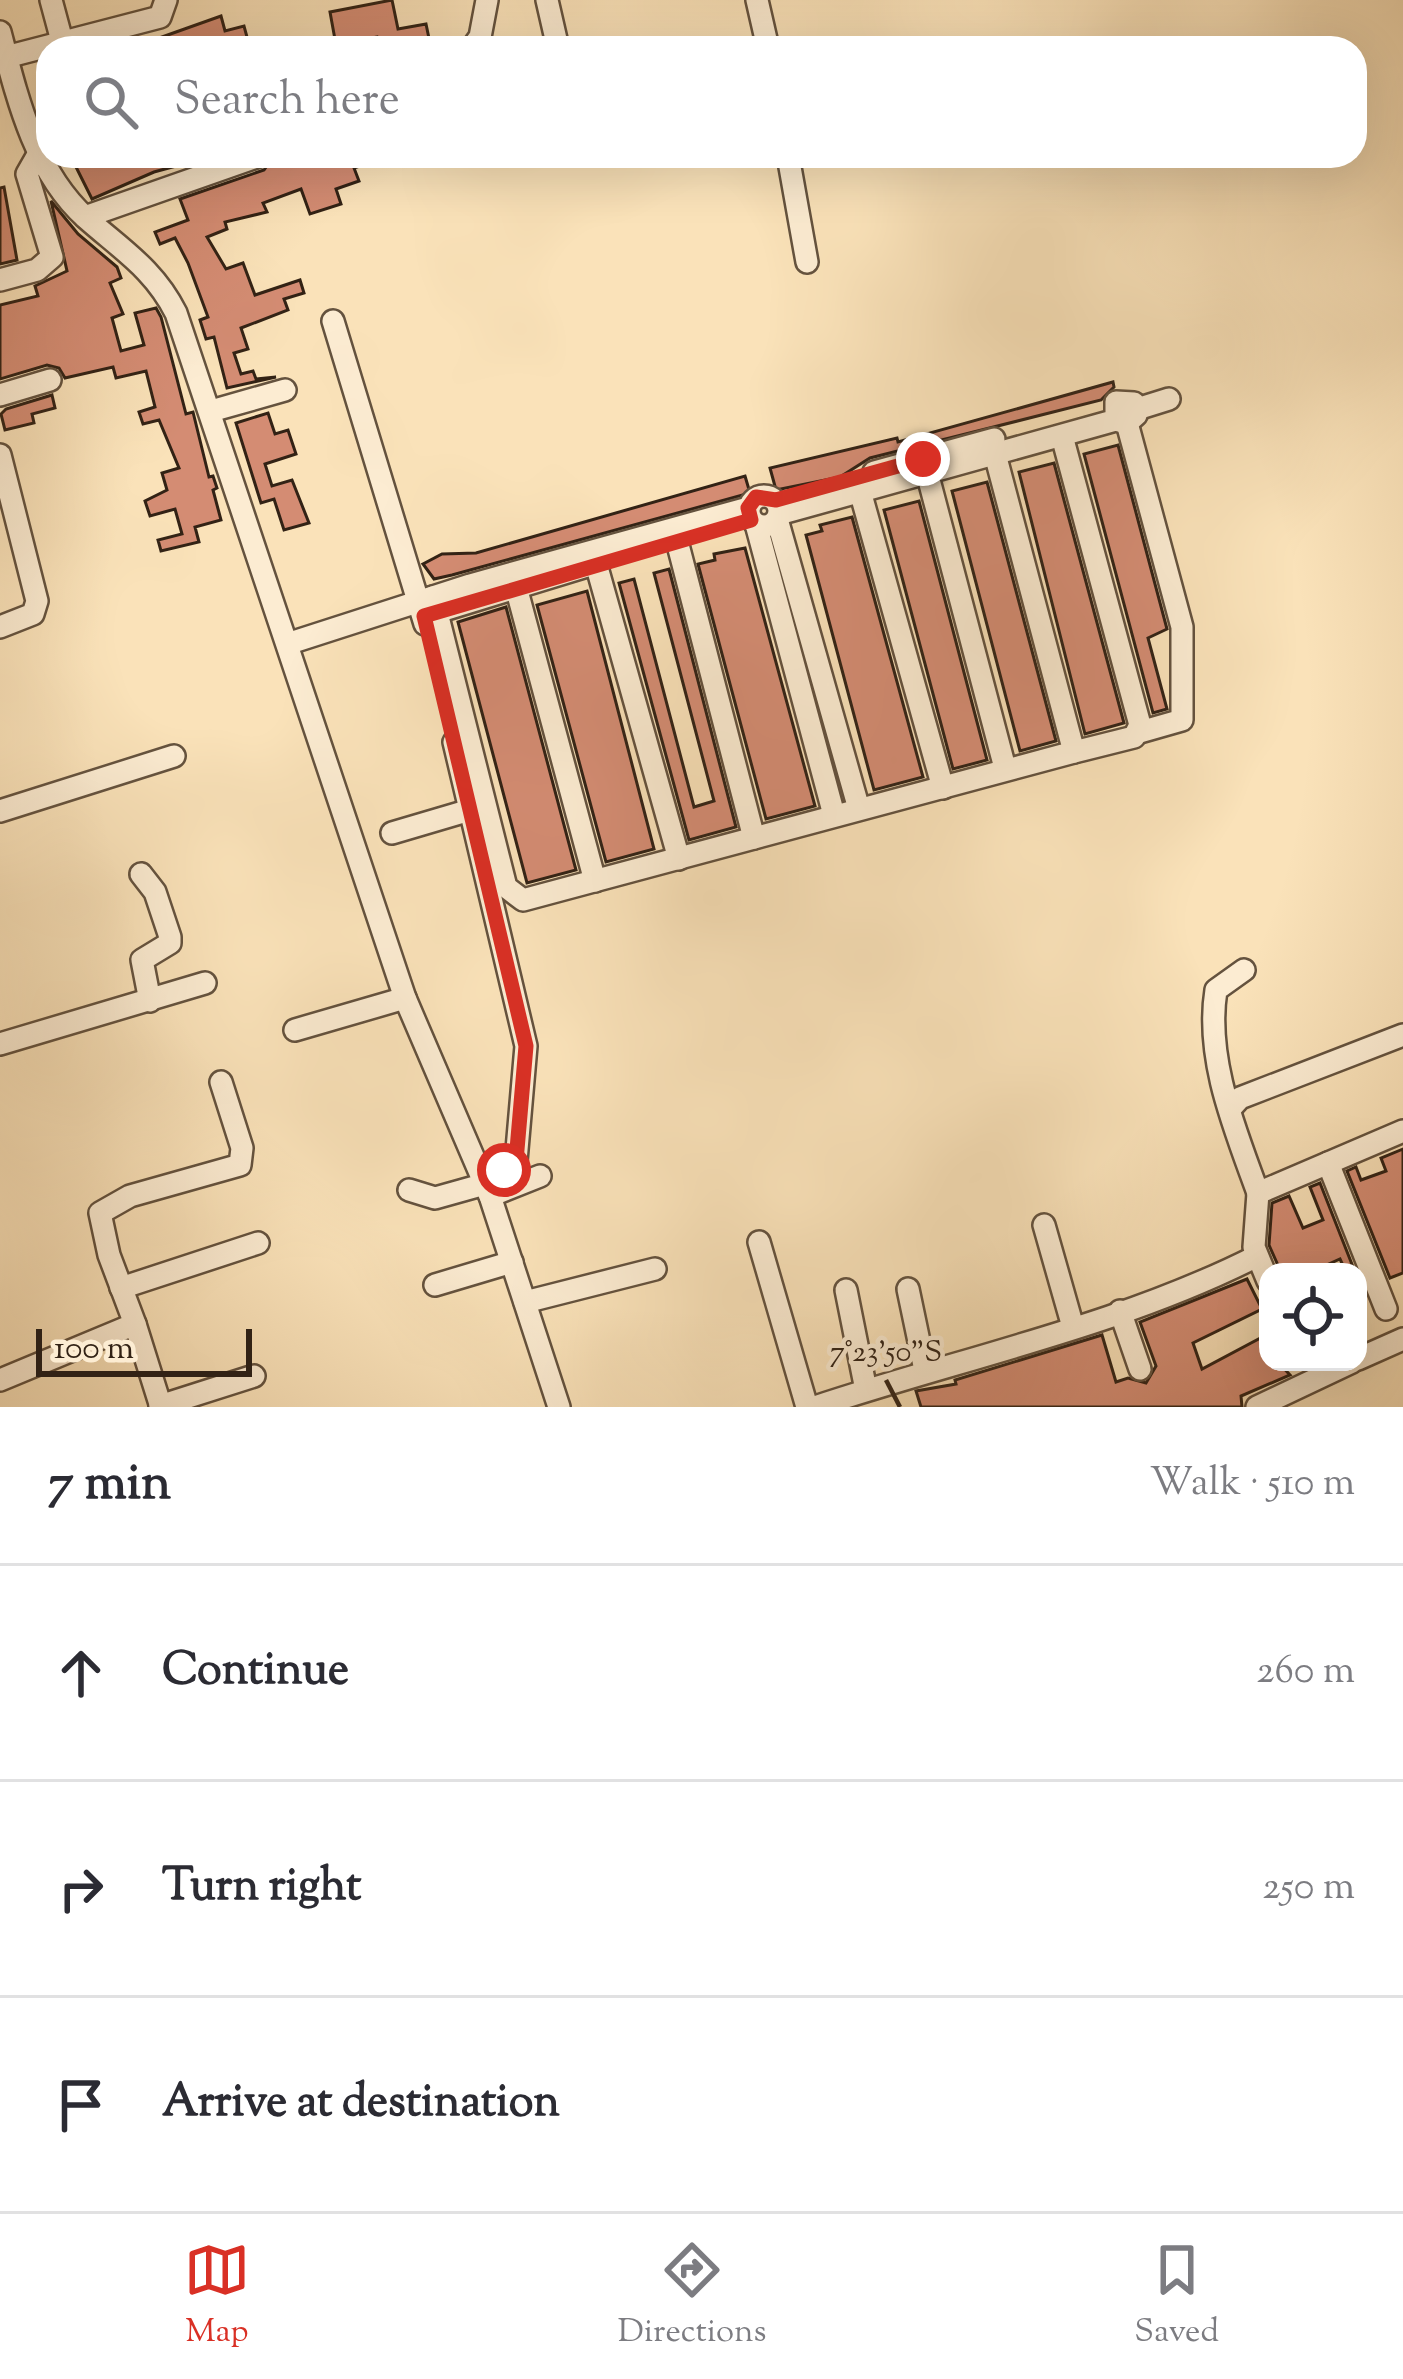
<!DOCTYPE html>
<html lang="en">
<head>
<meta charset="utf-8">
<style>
	body { margin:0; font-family:"Sorts Mill Goudy",serif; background:#f2f2f3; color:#2b2b33 }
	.controls { position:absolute; right:36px; bottom:36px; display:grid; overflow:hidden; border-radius:24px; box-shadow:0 12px 48px #0002 }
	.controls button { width:108px; height:108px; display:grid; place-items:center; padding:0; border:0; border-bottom:3px solid #e1e1e2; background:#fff; color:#2b2b33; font:60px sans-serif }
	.scale { position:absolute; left:36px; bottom:30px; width:216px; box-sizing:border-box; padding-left:12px; border:6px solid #322215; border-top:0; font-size:33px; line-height:42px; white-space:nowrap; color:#322215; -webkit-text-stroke:9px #fcecd2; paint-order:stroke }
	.stop { position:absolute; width:36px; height:36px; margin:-27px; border:9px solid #d93025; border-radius:50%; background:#fff }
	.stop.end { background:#d93025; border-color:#fff; box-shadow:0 3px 12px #0008 }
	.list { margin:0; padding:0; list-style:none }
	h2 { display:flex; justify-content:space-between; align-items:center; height:156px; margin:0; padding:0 48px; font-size:51px }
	h2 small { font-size:39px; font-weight:400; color:#7c7c81 }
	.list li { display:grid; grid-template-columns:78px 1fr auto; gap:36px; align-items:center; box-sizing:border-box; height:216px; padding:0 48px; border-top:3px solid #e1e1e2 }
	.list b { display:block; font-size:45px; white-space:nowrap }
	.list em { font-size:39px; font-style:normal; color:#7c7c81 }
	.icon { flex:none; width:66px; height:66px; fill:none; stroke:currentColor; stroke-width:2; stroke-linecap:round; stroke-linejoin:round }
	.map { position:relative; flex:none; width:1403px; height:1407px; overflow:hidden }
	.search { position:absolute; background:#fff; box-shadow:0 12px 48px #0002; left:36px; right:36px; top:36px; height:132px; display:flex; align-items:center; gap:30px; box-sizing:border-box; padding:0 42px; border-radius:36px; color:#7c7c81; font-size:45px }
	.sheet { height:804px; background:#fff }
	nav { display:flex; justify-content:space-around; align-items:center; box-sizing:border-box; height:168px; border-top:3px solid #e1e1e2; background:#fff; font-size:33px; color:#7c7c81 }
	nav a { display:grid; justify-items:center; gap:6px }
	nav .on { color:#d93025 }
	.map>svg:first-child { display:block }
	.building { fill:#d48c73; stroke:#322215; stroke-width:3 }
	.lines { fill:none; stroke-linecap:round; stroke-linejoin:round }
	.minor-casing { stroke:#64523e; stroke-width:26 }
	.minor { stroke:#fcecd2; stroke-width:21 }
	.route { stroke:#d93025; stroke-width:15 }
	.ticks { fill:none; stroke:#322215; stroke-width:4.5 }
	.ticks-label { font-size:30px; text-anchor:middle; fill:#322215; stroke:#fcecd2; stroke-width:9; stroke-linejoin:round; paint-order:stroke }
</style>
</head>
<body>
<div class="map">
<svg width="1403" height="1407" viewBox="0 0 1403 1407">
	<rect width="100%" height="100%" fill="#fae2b9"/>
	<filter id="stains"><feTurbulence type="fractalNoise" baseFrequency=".00167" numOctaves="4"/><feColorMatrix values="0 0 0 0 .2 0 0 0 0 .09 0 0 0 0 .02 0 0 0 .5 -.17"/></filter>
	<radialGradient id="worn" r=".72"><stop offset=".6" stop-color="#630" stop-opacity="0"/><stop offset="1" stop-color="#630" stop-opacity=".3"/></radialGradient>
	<g class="building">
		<polygon points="392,0 398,29 426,24 431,48 380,48 377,37 336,45 330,12"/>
		<polygon points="221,16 225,31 244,26 250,48 131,48"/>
		<polygon points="75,156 213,156 154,172 92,199 74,163"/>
		<polygon points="274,156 301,156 304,163 325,156 382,158 354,168 359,181 336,189 341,204 310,214 301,189 263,203 267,212 225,222 227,229 207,237 226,269 243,263 255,295 300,280 304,293 284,299 288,310 241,328 248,349 234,353 241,374 253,371 256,379 276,377 227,388 214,337 206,339 200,320 208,317 188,263 175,238 160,244 155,232 188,220 180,199 264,170"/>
		<polygon points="4,187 17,260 0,264 0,188"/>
		<polygon points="51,201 78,234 117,267 121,278 110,283 123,314 112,318 121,351 144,345 135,313 156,308 161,317 186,414 193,412 209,477 213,476 217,488 213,490 221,520 195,527 199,542 161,551 158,540 182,534 175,509 150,516 145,501 167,490 162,473 179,468 159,420 143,424 139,412 155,407 146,371 116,378 113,367 65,378 59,368 47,365 0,379 0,305 38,296 35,286 67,271"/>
		<polygon points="1113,382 1114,387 1101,400 870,458 840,477 776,490 770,468 897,438 898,442"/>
		<polygon points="52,395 55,408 32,414 34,423 5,430 1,414 6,409"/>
		<polygon points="268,413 275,434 288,430 296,454 265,464 272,486 292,480 309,523 284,530 274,499 261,503 236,423"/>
		<polygon points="1118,445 1167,629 1148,638 1167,709 1153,713 1084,454"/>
		<polygon points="1054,463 1124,723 1085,734 1019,472"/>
		<polygon points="745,476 750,493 452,575 434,579 423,564 442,554 476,553"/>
		<polygon points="987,482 1056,741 1020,751 952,491"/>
		<polygon points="919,501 987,760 953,769 884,510"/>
		<polygon points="852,517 923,777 874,790 806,535 822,531 820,525"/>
		<polygon points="745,548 815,806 766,819 698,564 715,560 714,554"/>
		<polygon points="669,569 736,827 689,840 619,583 634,579 694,807 714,801 654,573"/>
		<polygon points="587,591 654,849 606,862 537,605"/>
		<polygon points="506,607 576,870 527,883 458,622"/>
		<polygon points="1403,1149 1403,1273 1390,1278 1347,1171 1356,1167 1361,1180 1386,1171 1381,1158"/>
		<polygon points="1320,1183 1355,1272 1346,1272 1340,1259 1311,1272 1281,1272 1269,1245 1272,1203 1289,1196 1303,1228 1323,1220 1310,1187"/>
		<polygon points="1247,1279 1262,1309 1193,1343 1202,1369 1268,1334 1268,1362 1278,1362 1290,1375 1241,1396 1242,1407 921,1407 916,1391 956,1384 955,1380 1102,1335 1116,1382 1128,1378 1146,1383 1156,1366 1140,1322"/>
	</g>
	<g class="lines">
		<g class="minor-casing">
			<g id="minor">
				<polyline points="51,0 62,41"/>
				<polyline points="547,0 558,48"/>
				<polyline points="757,0 768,48"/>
				<path d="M 0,32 C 17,97 34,171 86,218 C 122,250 154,269 176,313 L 405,998 L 490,1196 L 559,1407"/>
				<polyline points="472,48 480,37 487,0"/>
				<polyline points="6,57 160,17 166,0"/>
				<polyline points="788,156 807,262"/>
				<polyline points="85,217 259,156"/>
				<polyline points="0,280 37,270 52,257 27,174 39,153"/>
				<polyline points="333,321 425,624"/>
				<polyline points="0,395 50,380"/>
				<polyline points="1137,409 1169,399"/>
				<polyline points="211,411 285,390"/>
				<polyline points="1127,423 1182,627 1182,720 1140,732"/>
				<polyline points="1062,436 1140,725 1134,737 1074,752"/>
				<polyline points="0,455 37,601 33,614 0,627"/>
				<polyline points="924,461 1005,768"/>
				<polyline points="874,472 994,439"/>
				<polyline points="860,491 943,788"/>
				<circle cx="764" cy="511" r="15"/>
				<polyline points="779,514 1116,420 1127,423 1136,415 1134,403 1116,402 1116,420"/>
				<polyline points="777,519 859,809"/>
				<polyline points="756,524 834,815"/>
				<polyline points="677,541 754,838"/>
				<polyline points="593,553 679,859"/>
				<polyline points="516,587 595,881"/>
				<polyline points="433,597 506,887 523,900 1074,752 995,454"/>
				<polyline points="424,616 600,562"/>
				<polyline points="290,643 470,585 748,508"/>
				<polyline points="454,742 526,1046 516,1161 482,1178"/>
				<polyline points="0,811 174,756"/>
				<polyline points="392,833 470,810"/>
				<polyline points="141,874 155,892 170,937 170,943 142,960 150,1001"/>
				<path d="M 1244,970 L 1216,990 C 1205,1059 1235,1129 1258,1193"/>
				<polyline points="295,1030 405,998"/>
				<polyline points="0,1044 205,983"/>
				<polyline points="1230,1109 1240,1098 1403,1035"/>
				<polyline points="1328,1163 1386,1309"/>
				<polyline points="409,1190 435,1198 485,1184"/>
				<polyline points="490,1196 540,1176"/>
				<polyline points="1044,1225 1073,1327"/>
				<polyline points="759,1242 807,1407"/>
				<polyline points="1268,1281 1254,1247 1258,1193 1403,1131"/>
				<polyline points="435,1285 512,1262"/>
				<polyline points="121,1288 258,1243"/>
				<polyline points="908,1289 925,1370"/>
				<polyline points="846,1290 866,1390"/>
				<polyline points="525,1302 655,1269"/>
				<polyline points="1120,1311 1140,1369"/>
				<polyline points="135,1324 161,1407"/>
				<polyline points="1358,1359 1403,1339"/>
				<polyline points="0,1380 135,1324 109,1255 100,1213 130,1196 240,1165 242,1148 221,1082"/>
				<polyline points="160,1406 254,1376"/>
				<path d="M 815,1407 C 962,1358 1119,1326 1257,1256"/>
				<polyline points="1257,1407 1352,1362"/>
			</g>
		</g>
		<use href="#minor" class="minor"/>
	</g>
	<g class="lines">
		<polyline class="route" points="504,1170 516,1161 526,1046 424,616 751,520 748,508 756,497 776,500 923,459"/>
	</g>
	<path class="ticks" d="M 886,1380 L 900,1407"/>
	<g class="ticks-label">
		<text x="886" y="1361">7°23'50"S</text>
	</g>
	<rect width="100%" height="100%" filter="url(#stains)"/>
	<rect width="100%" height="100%" fill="url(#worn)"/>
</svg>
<div class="controls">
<button><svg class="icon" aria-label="locate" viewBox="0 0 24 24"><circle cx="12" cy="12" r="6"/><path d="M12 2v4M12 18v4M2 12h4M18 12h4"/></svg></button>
</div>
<div class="scale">100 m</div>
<div class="stop" style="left:504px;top:1170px"></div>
<div class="stop end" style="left:923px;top:459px"></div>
<div class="search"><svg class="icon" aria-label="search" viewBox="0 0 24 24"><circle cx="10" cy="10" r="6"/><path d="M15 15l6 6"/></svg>Search here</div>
</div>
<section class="sheet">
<h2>7 min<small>Walk · 510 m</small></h2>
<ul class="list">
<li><svg class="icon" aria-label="ahead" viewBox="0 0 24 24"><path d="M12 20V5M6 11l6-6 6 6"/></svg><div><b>Continue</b></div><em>260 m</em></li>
<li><svg class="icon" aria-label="right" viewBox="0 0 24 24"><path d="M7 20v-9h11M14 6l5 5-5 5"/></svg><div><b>Turn right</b></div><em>250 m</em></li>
<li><svg class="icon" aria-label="arrive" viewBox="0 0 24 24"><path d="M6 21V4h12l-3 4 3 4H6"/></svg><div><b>Arrive at destination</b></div></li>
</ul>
</section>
<nav>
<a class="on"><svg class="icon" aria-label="map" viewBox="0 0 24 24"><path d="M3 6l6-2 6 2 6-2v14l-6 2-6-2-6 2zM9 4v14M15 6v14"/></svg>Map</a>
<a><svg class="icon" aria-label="directions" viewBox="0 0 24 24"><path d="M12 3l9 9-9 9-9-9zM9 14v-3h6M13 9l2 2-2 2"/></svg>Directions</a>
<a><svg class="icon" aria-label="saved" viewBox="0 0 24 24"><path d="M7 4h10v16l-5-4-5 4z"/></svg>Saved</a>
</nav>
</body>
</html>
